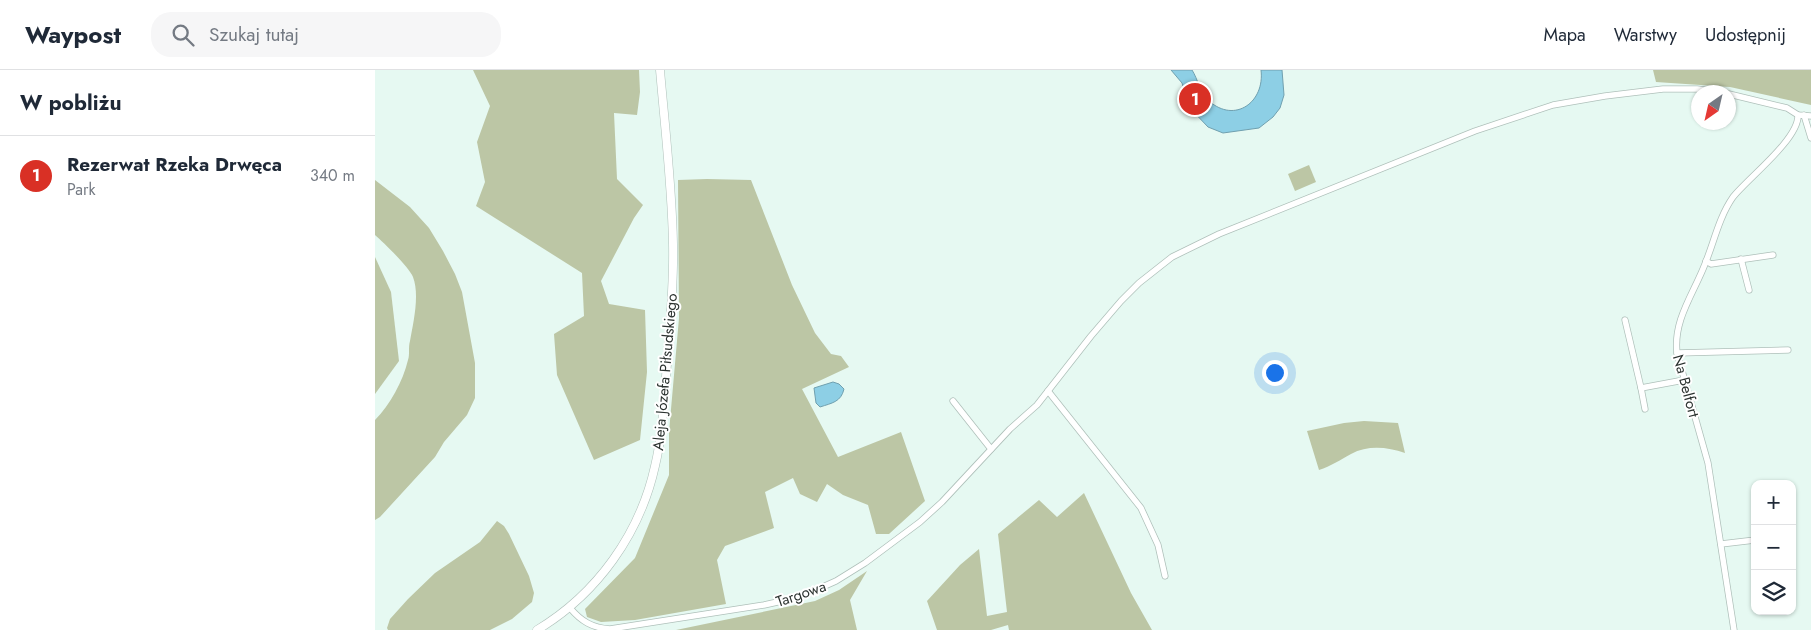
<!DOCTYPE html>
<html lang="pl">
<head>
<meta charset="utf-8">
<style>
	body { margin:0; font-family:Jost,sans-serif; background:#f6f6f7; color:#1f2937 }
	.controls { position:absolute; right:15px; bottom:15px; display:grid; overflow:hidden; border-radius:10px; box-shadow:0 1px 4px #0004 }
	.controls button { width:45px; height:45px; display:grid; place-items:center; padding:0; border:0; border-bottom:1px solid #e0e1e3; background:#fff; color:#1f2937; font:25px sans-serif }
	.compass { position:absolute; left:1316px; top:15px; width:45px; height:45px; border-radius:50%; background:#fff; box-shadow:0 1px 4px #0004; rotate:214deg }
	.you { position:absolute; left:899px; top:302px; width:18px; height:18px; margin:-12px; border:4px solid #fff; border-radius:50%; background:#1a73e8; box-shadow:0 0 0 8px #1a73e833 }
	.badge { display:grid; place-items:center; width:32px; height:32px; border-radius:50%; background:#d93025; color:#fff; font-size:16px; font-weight:700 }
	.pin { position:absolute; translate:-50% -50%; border:2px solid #fff; box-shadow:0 1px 5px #0006 }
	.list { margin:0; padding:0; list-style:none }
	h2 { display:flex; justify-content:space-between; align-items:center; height:65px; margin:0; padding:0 20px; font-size:21px }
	h2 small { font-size:16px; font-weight:400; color:#747a83 }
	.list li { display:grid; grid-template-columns:32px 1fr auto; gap:15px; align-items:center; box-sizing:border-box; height:80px; padding:0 20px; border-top:1px solid #e0e1e3 }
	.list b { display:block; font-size:19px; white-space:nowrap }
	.list p { margin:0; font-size:16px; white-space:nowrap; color:#747a83 }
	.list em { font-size:16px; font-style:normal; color:#747a83 }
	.icon { flex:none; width:28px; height:28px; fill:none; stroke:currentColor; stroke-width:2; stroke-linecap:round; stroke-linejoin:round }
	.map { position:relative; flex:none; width:1436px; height:560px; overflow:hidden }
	header { display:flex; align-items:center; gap:30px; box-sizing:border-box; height:70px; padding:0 25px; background:#fff; border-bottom:1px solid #e0e1e3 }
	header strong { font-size:24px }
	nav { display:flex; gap:28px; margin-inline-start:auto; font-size:18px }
	.search { width:350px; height:45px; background:#f6f6f7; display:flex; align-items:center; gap:12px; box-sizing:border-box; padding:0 18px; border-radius:20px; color:#747a83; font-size:19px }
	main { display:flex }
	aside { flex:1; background:#fff }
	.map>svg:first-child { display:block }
	.green { fill:#bcc6a5 }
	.water { fill:#8dcfe5; stroke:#70a0af }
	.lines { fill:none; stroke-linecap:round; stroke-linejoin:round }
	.street-casing { stroke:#afc0ba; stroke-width:7 }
	.secondary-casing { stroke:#afc0ba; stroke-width:9 }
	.street { stroke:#fff; stroke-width:5.5 }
	.secondary { stroke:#fff; stroke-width:8 }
	.labels { text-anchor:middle; stroke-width:4; stroke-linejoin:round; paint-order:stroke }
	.street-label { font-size:15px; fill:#2c3330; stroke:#fff }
</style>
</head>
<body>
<header>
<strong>Waypost</strong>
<div class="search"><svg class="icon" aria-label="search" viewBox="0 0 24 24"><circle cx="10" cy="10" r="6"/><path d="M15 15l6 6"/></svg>Szukaj tutaj</div>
<nav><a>Mapa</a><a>Warstwy</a><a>Udostępnij</a></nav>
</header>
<main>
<aside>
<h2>W pobliżu<small></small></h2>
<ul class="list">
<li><span class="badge">1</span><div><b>Rezerwat Rzeka Drwęca</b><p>Park</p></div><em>340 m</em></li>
</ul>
</aside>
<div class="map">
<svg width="1436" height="560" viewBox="0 0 1436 560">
	<rect width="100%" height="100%" fill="#e6f9f2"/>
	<g class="green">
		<polygon points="98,0 264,0 265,22 262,45 239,43 242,109 268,135 259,148 226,211 234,234 270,240 272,302 265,370 219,390 182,305 179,264 209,246 207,203 101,136 110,112 102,72 115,36"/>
		<polygon points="1278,0 1436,0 1436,35 1355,17 1281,12"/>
		<polygon points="934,95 941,112 920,121 913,104"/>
		<polygon points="332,109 376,110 417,215 440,263 456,284 466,286 474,297 427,319 463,387 526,362 550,431 514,464 501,464 493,435 468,425 452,414 442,432 425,424 418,408 390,422 399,458 350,476 342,490 351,534 260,550 226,552 212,547 210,539 260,488 294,405 294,362 304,248 303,110"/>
		<path d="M 0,110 L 35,137 L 54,158 L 68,181 L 80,204 L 87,222 L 100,293 L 100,328 L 92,345 L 69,372 L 60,387 L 5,447 L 0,450 L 0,350 C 15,335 28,311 33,290 C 35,284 33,278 35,271 C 38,254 45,225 38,207 C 34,197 9,173 0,165 Z"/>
		<polygon points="0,187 16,222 24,291 0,324"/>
		<path d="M 989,351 L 1023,353 L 1030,383 C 1012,377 993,375 976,384 C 965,390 956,396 944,400 L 932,361 L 969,353 Z"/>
		<polygon points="709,423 756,523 777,560 634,560 633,555 616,560 562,560 552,531 585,495 604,479 612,546 632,542 623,464 664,430 682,447"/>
		<polygon points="122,451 129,456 134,464 154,506 159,523 157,532 137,549 115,560 13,560 12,558 15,549 33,529 60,503 105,472"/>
		<polygon points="492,501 475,530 482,560 301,560 440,531 464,520"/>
	</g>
	<g class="water">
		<path d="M 796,0 L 817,0 C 823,9 825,24 834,31 C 860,54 890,32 886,0 L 907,0 L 909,25 L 905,38 L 898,47 L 884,58 L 848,63 L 833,57 L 814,37 L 807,13 Z"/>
		<path d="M 458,312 L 464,314 L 469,319 C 466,332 457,333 445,337 L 441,333 L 439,318 Z"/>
	</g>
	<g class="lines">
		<g class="street-casing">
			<g id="street">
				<polyline points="1354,24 1412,38 1423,45 1436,46"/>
				<polyline points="1429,45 1436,68"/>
				<polyline points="1366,189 1374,220"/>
				<polyline points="1331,191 1336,194 1398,185"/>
				<polyline points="1250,250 1266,318 1309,310"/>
				<polyline points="1302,283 1413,280"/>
				<polyline points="1266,318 1270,339"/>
				<polyline points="673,321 766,438 783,475 790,506"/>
				<polyline points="578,331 616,379"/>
				<polyline points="1346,474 1380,470"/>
				<path d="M 195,538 C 206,551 217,558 235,559 L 389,535 L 425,527 L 461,511 L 490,493 L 545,452 L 567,432 L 635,359 L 662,335 L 716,266 L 746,231 L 764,213 L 797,187 L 844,164 L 1100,61 L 1178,35 L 1230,26 L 1288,19 L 1322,19 L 1346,22"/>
				<path d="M 1359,560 L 1333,393 L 1302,283 C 1298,250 1319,223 1330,194 C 1339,172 1344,147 1358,127 C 1373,108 1424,69 1423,45"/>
			</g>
		</g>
		<g class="secondary-casing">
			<path id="secondary" d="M 162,560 C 222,524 265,464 280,396 C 288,363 289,328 292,294 C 295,254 299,214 298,174 C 297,116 290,58 285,0"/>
		</g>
		<use href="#street" class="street"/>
		<use href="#secondary" class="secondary"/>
	</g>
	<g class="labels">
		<g class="street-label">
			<text transform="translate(290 302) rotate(-85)" y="5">Aleja Józefa Piłsudskiego</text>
			<text transform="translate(1311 316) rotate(75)" y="5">Na Belfort</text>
			<text transform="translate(426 524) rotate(-19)" y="5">Targowa</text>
		</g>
	</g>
</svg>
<div class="controls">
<button>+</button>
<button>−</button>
<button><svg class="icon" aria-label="layers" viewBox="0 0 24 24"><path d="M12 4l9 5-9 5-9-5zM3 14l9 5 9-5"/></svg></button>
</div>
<svg class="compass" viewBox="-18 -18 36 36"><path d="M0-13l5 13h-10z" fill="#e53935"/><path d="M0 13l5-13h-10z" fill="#747a83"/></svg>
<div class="you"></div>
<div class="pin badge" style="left:820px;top:29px">1</div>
</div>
</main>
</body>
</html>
